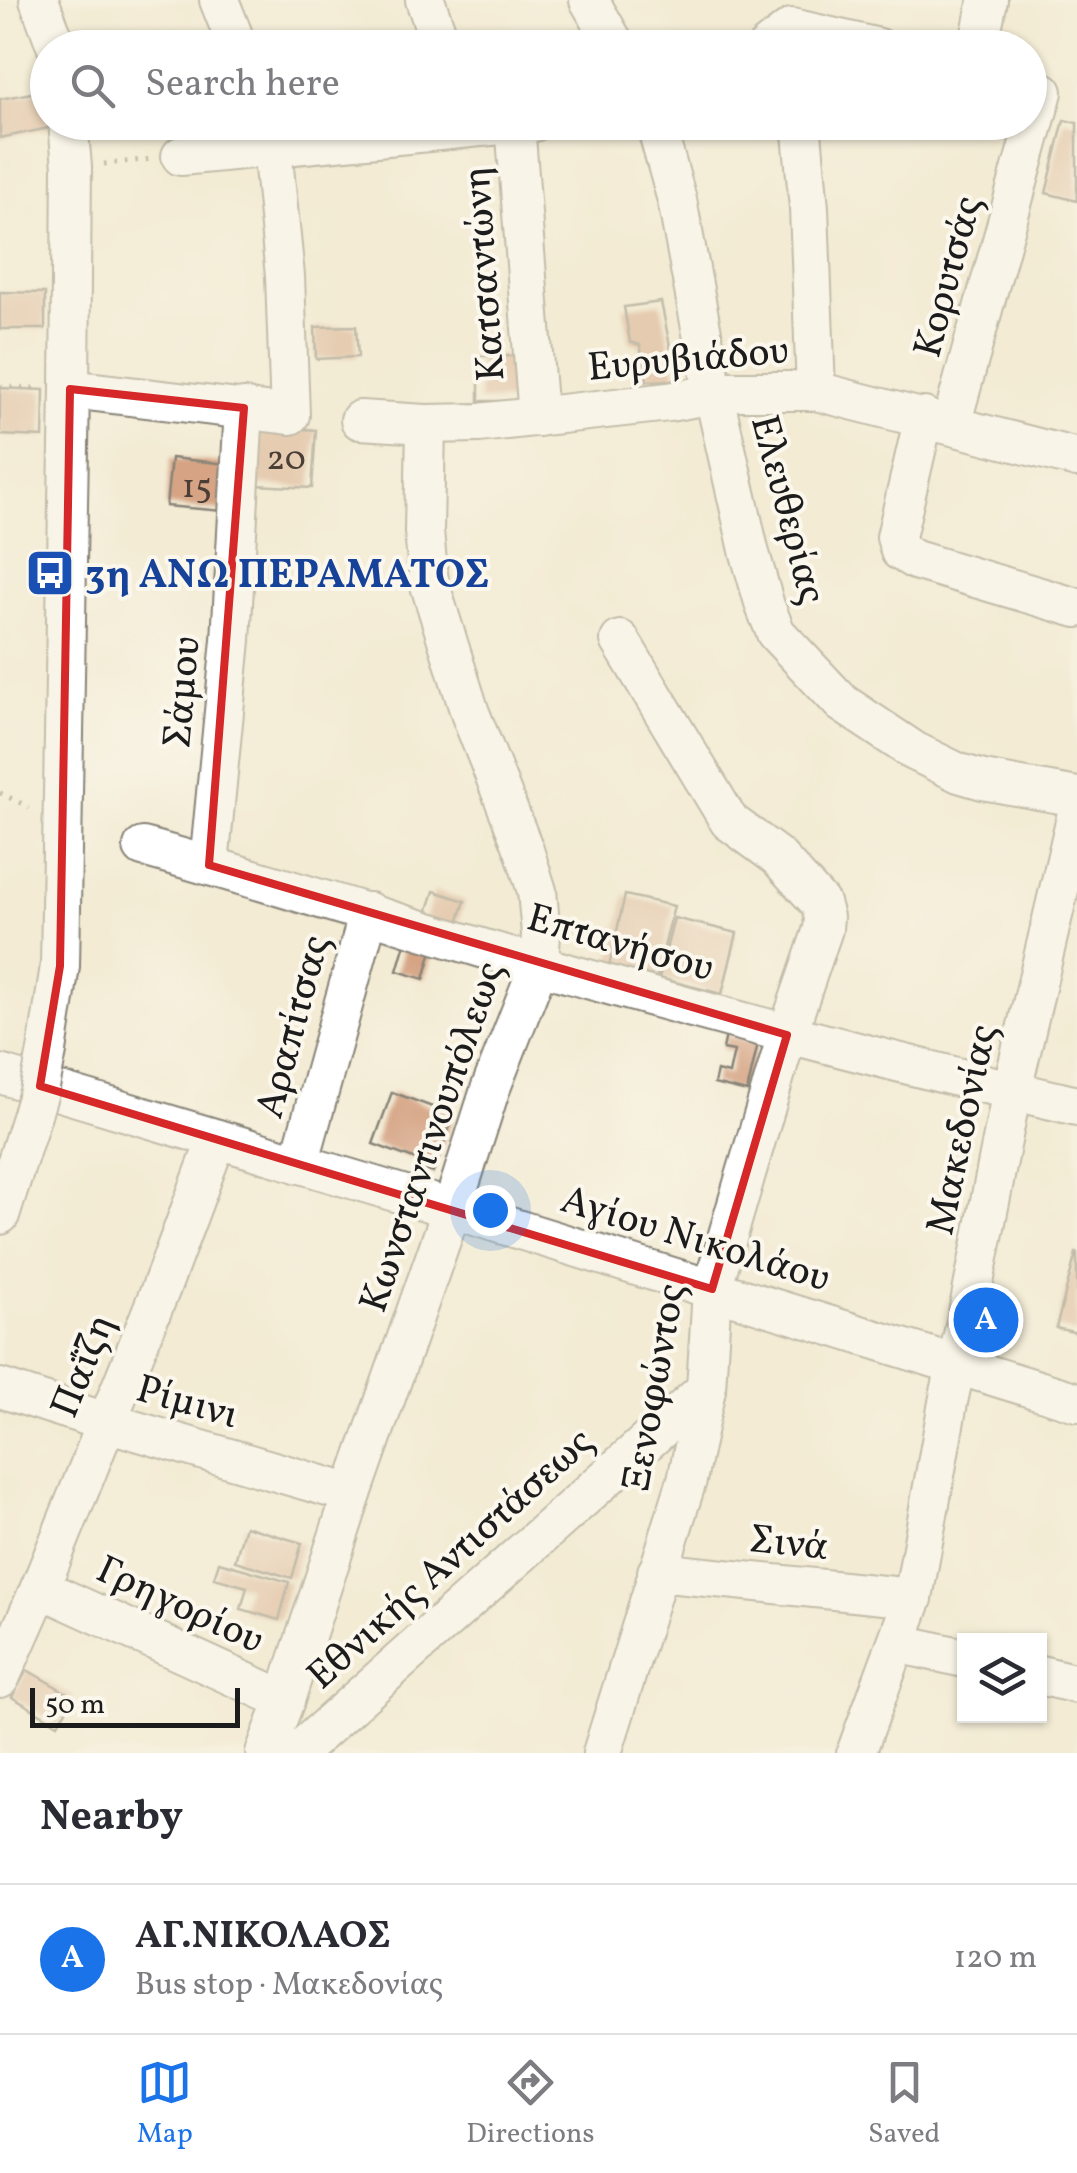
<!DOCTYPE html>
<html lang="en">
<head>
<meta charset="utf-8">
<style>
	body { margin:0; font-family:Vollkorn,serif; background:#f7f7f7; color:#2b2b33 }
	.controls { position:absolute; right:30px; bottom:30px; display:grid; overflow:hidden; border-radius:0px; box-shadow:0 2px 8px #0004 }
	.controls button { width:90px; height:90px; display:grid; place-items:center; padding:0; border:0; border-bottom:2px solid #e1e1e2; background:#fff; color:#2b2b33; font:50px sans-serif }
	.scale { position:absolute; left:30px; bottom:25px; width:210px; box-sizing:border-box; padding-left:10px; border:5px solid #1c1c1c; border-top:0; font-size:28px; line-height:35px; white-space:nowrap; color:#1c1c1c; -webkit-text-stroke:8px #fbf7ec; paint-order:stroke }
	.you { position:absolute; left:490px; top:1210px; width:35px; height:35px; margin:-25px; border:8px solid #fff; border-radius:50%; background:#1a73e8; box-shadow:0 0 0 15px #1a73e833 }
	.badge { display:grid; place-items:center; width:65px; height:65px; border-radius:50%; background:#1a73e8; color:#fff; font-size:32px; font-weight:700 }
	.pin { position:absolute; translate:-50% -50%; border:5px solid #fff; box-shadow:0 2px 10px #0006 }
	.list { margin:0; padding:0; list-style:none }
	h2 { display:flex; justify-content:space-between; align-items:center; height:130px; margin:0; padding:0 40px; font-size:42px }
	h2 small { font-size:32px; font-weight:400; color:#7c7c81 }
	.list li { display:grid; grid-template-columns:65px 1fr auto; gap:30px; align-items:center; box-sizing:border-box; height:150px; padding:0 40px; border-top:2px solid #e1e1e2 }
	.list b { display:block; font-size:38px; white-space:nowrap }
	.list p { margin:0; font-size:32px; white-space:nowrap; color:#7c7c81 }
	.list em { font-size:32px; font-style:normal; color:#7c7c81 }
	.icon { flex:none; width:55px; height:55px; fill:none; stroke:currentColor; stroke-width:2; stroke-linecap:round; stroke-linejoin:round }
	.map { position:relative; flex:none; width:1077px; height:1753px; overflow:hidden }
	.search { position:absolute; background:#fff; box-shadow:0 2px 8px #0004; left:30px; right:30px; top:30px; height:110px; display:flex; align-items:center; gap:25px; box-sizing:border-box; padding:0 35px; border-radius:55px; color:#7c7c81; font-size:38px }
	.sheet { height:280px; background:#fff }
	nav { display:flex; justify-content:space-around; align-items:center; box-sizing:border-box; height:140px; border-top:2px solid #e1e1e2; background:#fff; font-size:28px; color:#7c7c81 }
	nav a { display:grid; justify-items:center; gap:5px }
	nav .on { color:#1a73e8 }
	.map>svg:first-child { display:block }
	.building { fill:#d6a485 }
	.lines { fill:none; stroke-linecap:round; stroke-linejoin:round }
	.minor-casing { stroke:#888478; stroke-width:42 }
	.path { stroke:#888478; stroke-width:5; stroke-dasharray:2.5 8; stroke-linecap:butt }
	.minor { stroke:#fff; stroke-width:38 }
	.minor-bridge-casing { stroke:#888478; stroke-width:42; stroke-linecap:butt }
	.minor-bridge { stroke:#fff; stroke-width:38 }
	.marked { fill:none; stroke:#d62828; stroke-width:8; stroke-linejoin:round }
	.labels { text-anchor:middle; stroke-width:8; stroke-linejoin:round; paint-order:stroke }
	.number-label { font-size:35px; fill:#4a3e36 }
	.street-label { font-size:40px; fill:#1c1c1c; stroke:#fbf7ec }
	.transit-label { font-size:40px; font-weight:bold; fill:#164399; stroke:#fbf7ec; text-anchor:start }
</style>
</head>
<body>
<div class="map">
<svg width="1077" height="1753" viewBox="0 0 1077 1753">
	<rect width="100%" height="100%" fill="#fbf7ec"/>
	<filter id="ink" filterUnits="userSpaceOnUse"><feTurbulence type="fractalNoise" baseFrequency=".01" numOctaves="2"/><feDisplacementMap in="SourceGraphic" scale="20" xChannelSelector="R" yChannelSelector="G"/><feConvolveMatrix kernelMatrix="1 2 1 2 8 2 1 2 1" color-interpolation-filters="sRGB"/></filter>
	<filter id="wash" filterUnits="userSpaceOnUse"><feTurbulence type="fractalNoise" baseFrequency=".0048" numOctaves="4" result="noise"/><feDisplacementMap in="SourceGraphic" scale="40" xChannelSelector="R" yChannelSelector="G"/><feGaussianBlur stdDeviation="2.25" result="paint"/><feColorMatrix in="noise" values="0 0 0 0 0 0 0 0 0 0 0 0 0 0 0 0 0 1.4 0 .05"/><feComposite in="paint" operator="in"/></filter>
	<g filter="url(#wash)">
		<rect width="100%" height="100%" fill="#f3ebd4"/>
		<g id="blocks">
			<g class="building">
				<polygon points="42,91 49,128 0,138 0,99"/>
				<polygon points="1064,120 1077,123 1077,201 1046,193"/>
				<polygon points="0,292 45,293 45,329 0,329"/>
				<polygon points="661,302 677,380 647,381 640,345 630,342 624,307"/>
				<polygon points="356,326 358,357 316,359 315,327"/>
				<polygon points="479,356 522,356 523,401 479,401"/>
				<polygon points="0,388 44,390 43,437 0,435"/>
				<polygon points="260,426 316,430 312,488 256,485"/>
				<polygon points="171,458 228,464 223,511 166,506"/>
				<polygon points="434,891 465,901 456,929 425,919"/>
				<polygon points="625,895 674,906 657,977 609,966"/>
				<polygon points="674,918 737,933 722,994 659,978"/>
				<polygon points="406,940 433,947 424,979 397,971"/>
				<polygon points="726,1035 758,1043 747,1092 714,1084 717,1071 729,1074 734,1051 723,1049"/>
				<polygon points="392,1092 454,1115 433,1173 416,1167 419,1161 373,1144"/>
				<polygon points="1076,1253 1077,1253 1077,1333 1056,1328"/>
				<polygon points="245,1526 302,1543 292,1578 235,1561"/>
				<polygon points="219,1562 289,1582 279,1620 241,1609 247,1587 214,1578"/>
				<polygon points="27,1670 74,1697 58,1724 12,1697"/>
			</g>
		</g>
	</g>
	<g filter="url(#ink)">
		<use href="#blocks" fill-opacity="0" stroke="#888478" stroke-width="2.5"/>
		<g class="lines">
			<g class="minor-casing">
				<g id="minor">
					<polyline points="39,0 57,48"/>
					<polyline points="219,0 238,48"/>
					<polyline points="425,0 442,48"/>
					<polyline points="589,0 617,48"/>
					<polyline points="766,48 792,28 879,48"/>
					<polyline points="978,48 988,0"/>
					<polyline points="655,122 677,200 713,391 749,550 765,606 776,633 842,703 914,751 959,773 983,780 1077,797"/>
					<polyline points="801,122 809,208 816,391"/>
					<polyline points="515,124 538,417"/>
					<polyline points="181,156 534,122"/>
					<polyline points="70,389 290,415 285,276 272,148 264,122"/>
					<polyline points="924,417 896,537 900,551 915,560 1077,608"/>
					<polyline points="360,420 426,424 479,423 669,402 697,397 713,391 816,391 1077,458"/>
					<polyline points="951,425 1043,92"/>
					<path d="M 143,847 C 277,884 409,927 542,966 C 720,1017 898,1064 1077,1106"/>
					<polyline points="209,865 231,640 244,408"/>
					<polyline points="47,1051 60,966 70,389 72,167 68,122"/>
					<polyline points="0,1074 452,1209 1077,1402"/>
					<polyline points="299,1164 369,912"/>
					<polyline points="0,1215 26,1133"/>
					<polyline points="0,1388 106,1422 352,1494"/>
					<polyline points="657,1572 913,1598"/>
					<polyline points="40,1588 285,1700"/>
					<polyline points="897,1643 964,1658"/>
					<polyline points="1040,1675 1077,1684"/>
					<polyline points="0,1678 40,1588 161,1288 217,1139"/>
					<polyline points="265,1753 285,1700 352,1494 452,1209 490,1090 539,965 541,934 537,891 524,850 470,713 429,582 424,532 426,424"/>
					<polyline points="297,1753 706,1389"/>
					<polyline points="602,1753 687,1480 706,1389 712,1289 787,1035 823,929 824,917 820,903 778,857 729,821 620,640"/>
					<polyline points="856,1753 913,1598 949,1397 968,1313 1012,1090 1077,813"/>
				</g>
			</g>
			<g class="path">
				<polyline points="104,164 153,159"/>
				<polyline points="0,387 37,388"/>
				<polyline points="0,793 29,807"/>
			</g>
			<use href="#minor" class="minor"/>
			<g class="minor-bridge-casing">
				<polyline id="minor-bridge" points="26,1133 39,1092 47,1051"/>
			</g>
			<use href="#minor-bridge" class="minor-bridge"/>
		</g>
	</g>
	<path d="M0 0H1077V1753H0ZM 70,389 L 244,408 L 209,865 L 787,1035 L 712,1289 L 40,1086 L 60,966 Z" fill="#f3ebd4" fill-opacity=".55" fill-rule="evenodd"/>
	<path class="marked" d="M 70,389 L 244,408 L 209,865 L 787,1035 L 712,1289 L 40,1086 L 60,966 Z"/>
	<defs>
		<g id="bus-square" transform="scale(2.5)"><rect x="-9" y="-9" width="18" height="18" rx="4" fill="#1a4fb4" stroke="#fbf7ec"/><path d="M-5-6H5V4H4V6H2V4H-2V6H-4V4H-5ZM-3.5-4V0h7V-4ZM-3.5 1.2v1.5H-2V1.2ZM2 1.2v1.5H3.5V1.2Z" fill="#fff"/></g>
	</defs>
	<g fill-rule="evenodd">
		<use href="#bus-square" x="50" y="573"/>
	</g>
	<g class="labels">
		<g class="number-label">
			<text x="286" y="469">20</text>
			<text x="197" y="497">15</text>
		</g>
		<g class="street-label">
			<text transform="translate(482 274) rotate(-94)" y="14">Κατσαντώνη</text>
			<text transform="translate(946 276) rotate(-75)" y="14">Κορυτσάς</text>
			<text transform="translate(688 357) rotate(-5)" y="14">Ευρυβιάδου</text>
			<text transform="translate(790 509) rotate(75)" y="14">Ελευθερίας</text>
			<text transform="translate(180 692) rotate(-85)" y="14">Σάμου</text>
			<text transform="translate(621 941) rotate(16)" y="14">Επτανήσου</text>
			<text transform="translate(291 1026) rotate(-75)" y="14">Αραπίτσας</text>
			<text transform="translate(960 1129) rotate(-78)" y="14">Μακεδονίας</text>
			<text transform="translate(430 1136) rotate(-71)" y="14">Κωνσταντινουπόλεως</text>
			<text transform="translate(696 1237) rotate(17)" y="14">Αγίου Νικολάου</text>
			<text transform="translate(81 1365) rotate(-68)" y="14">Παΐζη</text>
			<text transform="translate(652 1387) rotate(-80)" y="14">Ξενοφώντος</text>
			<text transform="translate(188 1400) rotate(16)" y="14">Ρίμινι</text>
			<text transform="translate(789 1541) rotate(6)" y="14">Σινά</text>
			<text transform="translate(449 1557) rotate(-42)" y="14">Εθνικής Αντιστάσεως</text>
			<text transform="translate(181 1603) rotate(25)" y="14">Γρηγορίου</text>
		</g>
		<g class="transit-label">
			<text x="85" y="587">3η ΑΝΩ ΠΕΡΑΜΑΤΟΣ</text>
		</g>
	</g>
</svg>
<div class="controls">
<button><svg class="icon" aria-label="layers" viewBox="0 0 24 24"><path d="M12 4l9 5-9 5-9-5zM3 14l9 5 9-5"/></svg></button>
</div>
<div class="scale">50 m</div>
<div class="you"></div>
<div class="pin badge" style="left:986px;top:1320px">A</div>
<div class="search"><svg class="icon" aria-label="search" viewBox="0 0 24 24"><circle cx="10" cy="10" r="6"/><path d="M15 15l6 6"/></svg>Search here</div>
</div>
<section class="sheet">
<h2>Nearby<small></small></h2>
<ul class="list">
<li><span class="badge">A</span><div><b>ΑΓ.ΝΙΚΟΛΑΟΣ</b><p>Bus stop · Μακεδονίας</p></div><em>120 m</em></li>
</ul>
</section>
<nav>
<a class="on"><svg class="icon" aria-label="map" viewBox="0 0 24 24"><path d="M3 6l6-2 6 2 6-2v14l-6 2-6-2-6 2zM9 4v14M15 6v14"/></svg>Map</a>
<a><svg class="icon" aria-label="directions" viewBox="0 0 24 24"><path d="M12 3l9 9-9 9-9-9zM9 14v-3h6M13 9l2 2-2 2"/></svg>Directions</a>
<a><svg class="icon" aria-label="saved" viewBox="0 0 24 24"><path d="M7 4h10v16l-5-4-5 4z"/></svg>Saved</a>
</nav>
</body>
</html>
